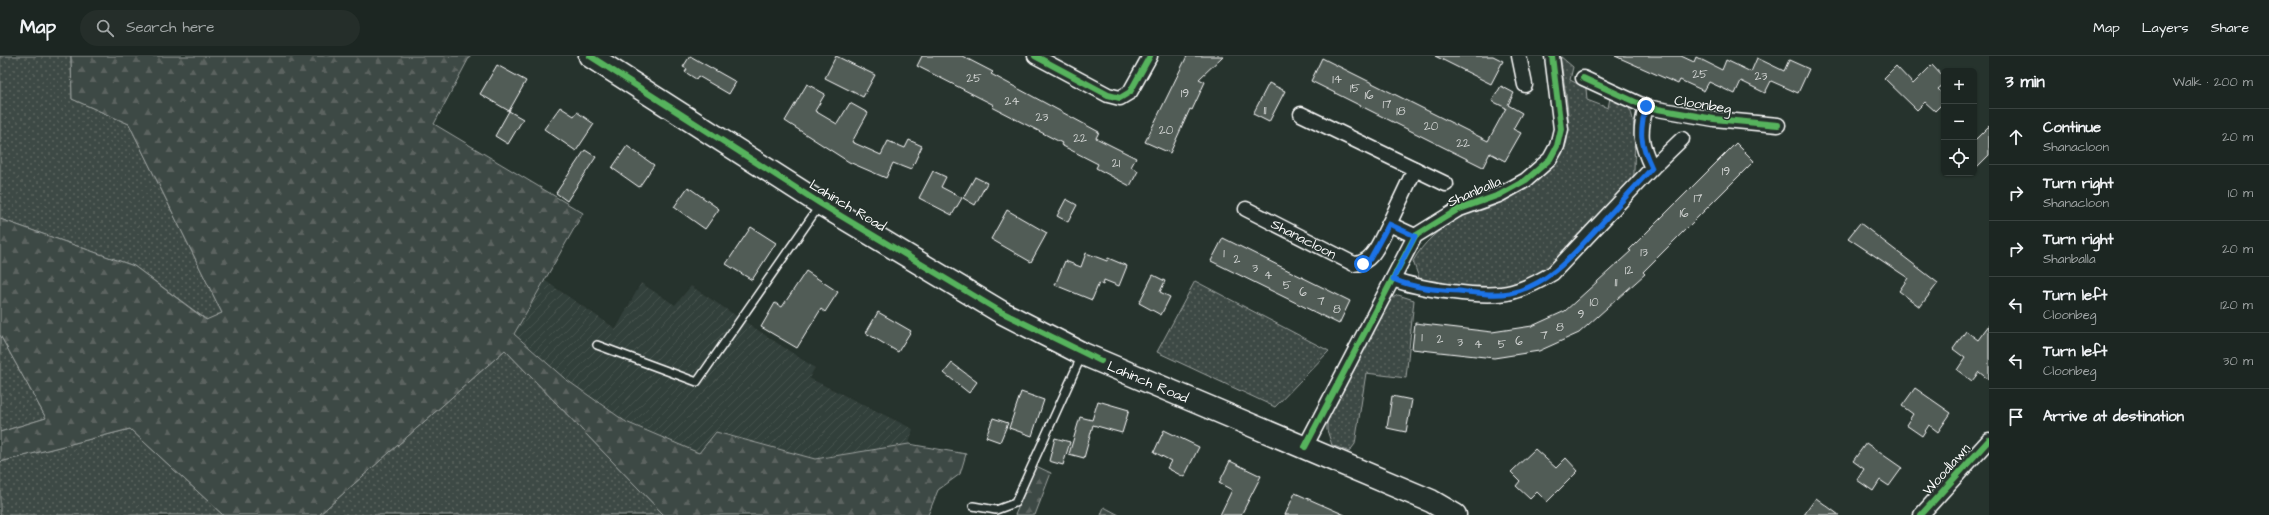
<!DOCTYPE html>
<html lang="en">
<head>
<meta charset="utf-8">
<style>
	body { margin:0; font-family:"Architects Daughter",sans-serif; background:#252e2a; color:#f1f3f6 }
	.controls { position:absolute; right:12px; top:12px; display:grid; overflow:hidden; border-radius:6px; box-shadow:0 1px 3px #0004 }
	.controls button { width:36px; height:36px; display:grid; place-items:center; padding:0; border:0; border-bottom:1px solid #3a4340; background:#1c2622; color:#f1f3f6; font:20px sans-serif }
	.stop { position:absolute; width:12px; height:12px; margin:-9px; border:3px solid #1a73e8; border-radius:50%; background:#fff }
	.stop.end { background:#1a73e8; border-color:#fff; box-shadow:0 1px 4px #0008 }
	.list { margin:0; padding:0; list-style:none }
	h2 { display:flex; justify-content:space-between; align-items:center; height:52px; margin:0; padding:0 16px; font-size:17px }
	h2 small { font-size:13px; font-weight:400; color:#a0a5a5 }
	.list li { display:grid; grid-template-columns:26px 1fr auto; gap:12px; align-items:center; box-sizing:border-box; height:56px; padding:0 16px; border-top:1px solid #3a4340 }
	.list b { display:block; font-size:15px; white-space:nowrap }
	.list p { margin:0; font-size:13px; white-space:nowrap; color:#a0a5a5 }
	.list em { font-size:13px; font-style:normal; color:#a0a5a5 }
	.icon { flex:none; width:22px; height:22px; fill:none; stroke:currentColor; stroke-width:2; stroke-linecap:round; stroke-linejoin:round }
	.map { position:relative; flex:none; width:1989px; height:459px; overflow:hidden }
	header { display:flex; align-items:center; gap:24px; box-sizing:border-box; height:56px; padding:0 20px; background:#1c2622; border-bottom:1px solid #3a4340 }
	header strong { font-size:19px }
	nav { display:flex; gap:22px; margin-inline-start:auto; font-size:14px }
	.search { width:280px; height:36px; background:#252e2a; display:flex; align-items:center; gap:10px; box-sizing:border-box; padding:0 14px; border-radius:22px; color:#a0a5a5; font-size:15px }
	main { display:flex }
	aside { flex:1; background:#1c2622 }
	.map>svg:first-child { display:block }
	.industrial { fill:url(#industrial-furrows) }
	.grass { fill:url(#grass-dots); stroke:#9ea4a2 }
	.forest { fill:url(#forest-firs); stroke:#9ea4a2 }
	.building { fill:#515c57; stroke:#fff }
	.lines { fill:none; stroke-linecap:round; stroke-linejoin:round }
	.lane-casing { stroke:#fff; stroke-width:10 }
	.street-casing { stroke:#fff; stroke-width:17 }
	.primary-casing { stroke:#fff; stroke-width:25 }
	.lane { stroke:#26332d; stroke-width:7 }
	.street { stroke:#26332d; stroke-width:14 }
	.primary { stroke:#26332d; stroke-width:22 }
	.cycleway-casing { stroke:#26332d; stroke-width:8 }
	.cycleway { stroke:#56b35d; stroke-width:6 }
	.route { stroke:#1a73e8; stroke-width:5 }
	.labels { text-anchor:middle; stroke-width:3; stroke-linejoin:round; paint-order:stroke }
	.number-label { font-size:12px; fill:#d4d6d5 }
	.street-label { font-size:14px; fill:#fff; stroke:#26332d }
</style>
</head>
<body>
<header>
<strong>Map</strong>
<div class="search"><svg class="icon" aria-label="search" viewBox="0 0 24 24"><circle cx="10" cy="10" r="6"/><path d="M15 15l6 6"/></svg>Search here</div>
<nav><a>Map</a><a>Layers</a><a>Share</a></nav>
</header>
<main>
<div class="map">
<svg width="1989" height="459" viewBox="0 0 1989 459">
	<defs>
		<pattern id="industrial-furrows" width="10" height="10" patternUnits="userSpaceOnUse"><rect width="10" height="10" fill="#333f3a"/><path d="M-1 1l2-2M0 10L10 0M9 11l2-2" fill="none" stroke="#47524e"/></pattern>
		<pattern id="grass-dots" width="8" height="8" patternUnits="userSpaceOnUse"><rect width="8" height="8" fill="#3e4944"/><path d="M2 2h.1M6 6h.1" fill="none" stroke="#5b6460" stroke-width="1.8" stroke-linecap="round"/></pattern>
		<pattern id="forest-firs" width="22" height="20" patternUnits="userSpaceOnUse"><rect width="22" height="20" fill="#3e4944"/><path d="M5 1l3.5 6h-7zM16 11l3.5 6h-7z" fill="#5b6460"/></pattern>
	</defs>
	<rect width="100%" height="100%" fill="#26332d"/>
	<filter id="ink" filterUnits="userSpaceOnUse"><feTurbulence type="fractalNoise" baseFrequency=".025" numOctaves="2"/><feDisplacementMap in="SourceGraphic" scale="8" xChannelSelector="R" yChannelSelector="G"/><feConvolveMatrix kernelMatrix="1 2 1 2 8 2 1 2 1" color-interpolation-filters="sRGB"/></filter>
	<g filter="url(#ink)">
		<polygon class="industrial" points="544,224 616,273 641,227 675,249 691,230 815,312 809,322 913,373 909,388 815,403 716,376 699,398 626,366 564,322 514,278"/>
		<g class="grass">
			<polygon points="0,0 71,0 72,43 129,68 222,257 207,264 134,210 0,163"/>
			<path d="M 1560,0 L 1573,11 L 1570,24 L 1586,32 L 1587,44 L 1608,52 L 1610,42 C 1617,44 1625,46 1629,52 C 1637,64 1634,102 1634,118 L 1631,125 L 1553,209 C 1518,234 1498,234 1456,229 C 1444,227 1431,226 1419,222 L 1413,205 C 1423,187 1439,173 1456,163 C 1467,157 1480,155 1491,151 C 1517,139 1560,116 1567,85 C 1572,61 1563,25 1560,0 Z"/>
			<polygon points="1195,225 1329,295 1275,351 1157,296"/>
			<polygon points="1398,239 1414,244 1406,322 1366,317 1355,388 1349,396 1332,389 1327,374 1327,363 1390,243"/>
			<polygon points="0,279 46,362 0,376"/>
			<polygon points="505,294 664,459 319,459"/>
			<polygon points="130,373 223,459 0,459 0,406"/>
			<polygon points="1104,451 1119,459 1101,459"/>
		</g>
		<g class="forest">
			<polygon points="71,0 470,0 434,68 583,157 514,278 564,322 626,366 699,397 716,376 815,403 909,388 966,398 960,418 938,434 928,459 664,459 505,294 319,459 223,459 130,373 0,406 0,376 46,362 0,279 0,163 134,210 206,264 222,257 129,68 72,43"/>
			<polygon points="1036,410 1051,417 1035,459 1015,459"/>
		</g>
		<g class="building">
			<polygon points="690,0 736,26 729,38 698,20 696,23 685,16 687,13 683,11"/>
			<polygon points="836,0 875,19 863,41 825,22"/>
			<polygon points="922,0 962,0 993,16 991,18 1099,76 1096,82 1136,102 1131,111 1138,115 1130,130 1096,112 1098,108 1061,89 1062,87 992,51 994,49 917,10"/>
			<polygon points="1187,0 1223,0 1199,23 1205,26 1192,54 1190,53 1170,97 1145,86"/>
			<polygon points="1435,0 1493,0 1503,5 1491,28"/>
			<polygon points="1615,0 1681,0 1694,6 1696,1 1722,14 1726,4 1751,16 1757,2 1784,15 1789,4 1809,13 1798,37 1771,25 1765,37 1741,25 1735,38 1709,26 1704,35 1680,24 1678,28"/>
			<polygon points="1322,2 1488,85 1506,52 1492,45 1501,30 1514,37 1508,49 1522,57 1513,73 1521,77 1505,105 1490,97 1483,111 1311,25"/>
			<polygon points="497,9 526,25 509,55 480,38"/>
			<polygon points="1932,9 1944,22 1944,28 1938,33 1944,39 1944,46 1935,55 1925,46 1917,54 1884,22 1896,10 1913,28"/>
			<polygon points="1269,27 1285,35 1269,66 1253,58"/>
			<polygon points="807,28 825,38 815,55 837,68 850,47 868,57 852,86 881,99 888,85 905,92 909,84 922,90 911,114 893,107 886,122 849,106 785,65"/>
			<polygon points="560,51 574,60 577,56 594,68 576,95 544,73"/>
			<polygon points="509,55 523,63 508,88 495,80"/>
			<polygon points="1989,70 1989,99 1974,114 1974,85"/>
			<polygon points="1736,87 1754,105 1643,216 1645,218 1579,277 1539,295 1494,302 1412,293 1415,267 1492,276 1532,270 1565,255 1631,195 1629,194"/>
			<polygon points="627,90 654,109 639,131 612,112"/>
			<polygon points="585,94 596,101 567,145 556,137"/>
			<polygon points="933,115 946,121 941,131 962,142 952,159 919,142"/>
			<polygon points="975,121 987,127 975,149 963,142"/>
			<polygon points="688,131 719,153 705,173 674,151"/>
			<polygon points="1066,143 1077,149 1068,166 1057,160"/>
			<polygon points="1007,154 1047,177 1031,206 991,183"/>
			<polygon points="1860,167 1938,227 1920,251 1899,235 1908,222 1848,182"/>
			<polygon points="751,171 776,187 752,224 726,208"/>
			<polygon points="1223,182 1350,245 1339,268 1211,205"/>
			<polygon points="1086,197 1107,205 1108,202 1127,210 1119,230 1104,224 1103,229 1099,227 1092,244 1055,229 1065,205 1081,211"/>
			<polygon points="806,215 838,236 825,256 821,253 797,292 761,271 775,247 782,251"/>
			<polygon points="1153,219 1165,225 1160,236 1170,241 1161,259 1139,247"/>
			<polygon points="878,256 911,275 898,296 866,277"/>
			<polygon points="1989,269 1989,324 1979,316 1972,325 1957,314 1965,302 1953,293 1966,275 1978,284"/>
			<polygon points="952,307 977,326 969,337 944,317"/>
			<polygon points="1915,332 1951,357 1938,376 1929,369 1922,380 1906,369 1913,358 1902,350"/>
			<polygon points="1021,336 1044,344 1032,380 1009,372"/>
			<polygon points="1392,340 1412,344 1406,376 1387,372"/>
			<polygon points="1098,345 1129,354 1122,377 1093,369 1084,402 1069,398 1080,361 1092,364"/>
			<polygon points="993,362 1008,367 1000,386 986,381"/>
			<polygon points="1164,374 1199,391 1184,421 1167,412 1171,405 1154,396"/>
			<polygon points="1055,382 1070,386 1063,409 1049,405"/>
			<polygon points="1866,387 1902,412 1889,430 1880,424 1873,435 1857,424 1864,413 1853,405"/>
			<polygon points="1535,393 1556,412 1566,402 1578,415 1547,446 1537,436 1530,443 1516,430 1520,425 1511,416"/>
			<polygon points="1230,405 1261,420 1241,459 1220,459 1232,434 1219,427"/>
			<polygon points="1295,437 1345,459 1285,459"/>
			<polygon points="1816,442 1839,459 1804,459"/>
		</g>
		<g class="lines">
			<g class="lane-casing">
				<g id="lane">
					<polyline points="597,289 697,326 820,149"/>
					<polyline points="973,450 996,454 1015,447 1082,299"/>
				</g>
			</g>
			<g class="street-casing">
				<g id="street">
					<polyline points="1035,0 1108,39 1120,42 1130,36 1150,0"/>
					<polyline points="1519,0 1525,29"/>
					<polyline points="1583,22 1646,51 1714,63 1778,69"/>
					<polyline points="1301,58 1446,128"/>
					<polyline points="1652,112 1682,83"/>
					<path id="s1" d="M 1246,153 L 1354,208 C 1374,207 1380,184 1389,168 L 1415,180"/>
					<polyline points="1389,168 1415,113"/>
					<path d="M 1393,223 C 1418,233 1485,243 1512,236 C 1527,232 1540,225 1553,217 L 1652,112 C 1640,87 1639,77 1646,51"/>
					<polyline points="1305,391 1415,180 1457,154 1499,139 1526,124 1550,103 1557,90 1561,73 1552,0"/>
					<polyline points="1921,459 1989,384"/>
				</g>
			</g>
			<g class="primary-casing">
				<g id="primary">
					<path id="s2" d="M 590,0 L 821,148 L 1001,256 L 1083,298 L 1431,445 L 1455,459"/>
				</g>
			</g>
			<use href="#lane" class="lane"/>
			<use href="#street" class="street"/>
			<use href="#primary" class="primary"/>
			<g class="cycleway-casing">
				<g id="cycleway">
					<polyline points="590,0 821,148 1001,256 1101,305"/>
					<polyline points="1035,0 1108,39 1120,42 1130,36 1150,0"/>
					<polyline points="1583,22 1646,51 1714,63 1778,69"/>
					<polyline points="1305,391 1415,180 1457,154 1499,139 1526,124 1550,103 1557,90 1561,73 1552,0"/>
					<polyline points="1921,459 1989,384"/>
				</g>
			</g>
			<use href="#cycleway" class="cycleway"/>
		</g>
	</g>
	<g class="lines" filter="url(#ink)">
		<path class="route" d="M 1363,208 L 1370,203 L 1389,168 L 1415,180 L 1393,223 C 1414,232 1436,234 1459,235 C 1475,237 1494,240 1510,237 C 1550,229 1575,196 1601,168 C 1618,149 1635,131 1652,112 C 1640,87 1639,77 1646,50"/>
	</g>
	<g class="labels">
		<g class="number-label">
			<text x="1700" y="22">25</text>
			<text x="1761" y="24">23</text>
			<text x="974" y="26">25</text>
			<text x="1337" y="27">14</text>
			<text x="1355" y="36">15</text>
			<text x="1185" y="41">19</text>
			<text x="1369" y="43">16</text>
			<text x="1012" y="49">24</text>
			<text x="1387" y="52">17</text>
			<text x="1265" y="58">11</text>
			<text x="1401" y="59">18</text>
			<text x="1042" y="65">23</text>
			<text x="1431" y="74">20</text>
			<text x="1166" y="78">20</text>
			<text x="1080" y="86">22</text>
			<text x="1463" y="91">22</text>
			<text x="1116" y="111">21</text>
			<text x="1726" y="119">19</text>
			<text x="1698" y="146">17</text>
			<text x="1684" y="161">16</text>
			<text x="1644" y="200">13</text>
			<text x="1224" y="201">1</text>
			<text x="1237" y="207">2</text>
			<text x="1255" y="216">3</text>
			<text x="1629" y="218">12</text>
			<text x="1268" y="223">4</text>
			<text x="1616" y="230">11</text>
			<text x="1287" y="233">5</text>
			<text x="1303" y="240">6</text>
			<text x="1321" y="249">7</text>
			<text x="1594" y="250">10</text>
			<text x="1337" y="257">8</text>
			<text x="1581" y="262">9</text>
			<text x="1560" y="275">8</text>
			<text x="1544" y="283">7</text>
			<text x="1422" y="285">1</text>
			<text x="1440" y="287">2</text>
			<text x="1519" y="289">6</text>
			<text x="1460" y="290">3</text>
			<text x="1478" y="292">4</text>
			<text x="1502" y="292">5</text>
		</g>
		<g class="street-label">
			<text transform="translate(1703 48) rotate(9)" y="5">Cloonbeg</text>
			<text transform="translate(1474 135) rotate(-23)" y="5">Shanballa</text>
			<text transform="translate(848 149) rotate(31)" y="5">Lahinch Road</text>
			<text dy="5" stroke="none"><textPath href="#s1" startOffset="65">Shanacloon</textPath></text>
			<text dy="5" stroke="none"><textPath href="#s2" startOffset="647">Lahinch Road</textPath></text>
			<text transform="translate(1946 413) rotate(-48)" y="5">Woodlawn</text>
		</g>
	</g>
</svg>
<div class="controls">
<button>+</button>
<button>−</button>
<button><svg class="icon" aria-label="locate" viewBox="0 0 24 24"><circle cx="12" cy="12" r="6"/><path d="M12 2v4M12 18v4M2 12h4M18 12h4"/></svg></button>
</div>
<div class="stop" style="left:1363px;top:208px"></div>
<div class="stop end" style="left:1646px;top:50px"></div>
</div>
<aside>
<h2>3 min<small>Walk · 200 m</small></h2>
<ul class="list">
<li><svg class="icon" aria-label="ahead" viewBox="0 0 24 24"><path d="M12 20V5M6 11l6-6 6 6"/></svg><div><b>Continue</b><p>Shanacloon</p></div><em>20 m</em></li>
<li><svg class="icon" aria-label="right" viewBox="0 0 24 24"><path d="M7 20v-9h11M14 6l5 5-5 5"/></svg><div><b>Turn right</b><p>Shanacloon</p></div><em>10 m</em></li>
<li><svg class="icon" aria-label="right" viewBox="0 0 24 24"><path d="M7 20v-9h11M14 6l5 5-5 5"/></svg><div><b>Turn right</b><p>Shanballa</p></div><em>20 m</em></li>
<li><svg class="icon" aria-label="left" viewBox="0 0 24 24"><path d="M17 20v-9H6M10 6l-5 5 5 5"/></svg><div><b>Turn left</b><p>Cloonbeg</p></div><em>120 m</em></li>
<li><svg class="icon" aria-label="left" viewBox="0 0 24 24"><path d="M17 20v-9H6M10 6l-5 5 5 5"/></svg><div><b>Turn left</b><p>Cloonbeg</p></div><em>30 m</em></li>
<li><svg class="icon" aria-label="arrive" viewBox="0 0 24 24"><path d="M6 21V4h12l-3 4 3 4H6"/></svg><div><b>Arrive at destination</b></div></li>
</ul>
</aside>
</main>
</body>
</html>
